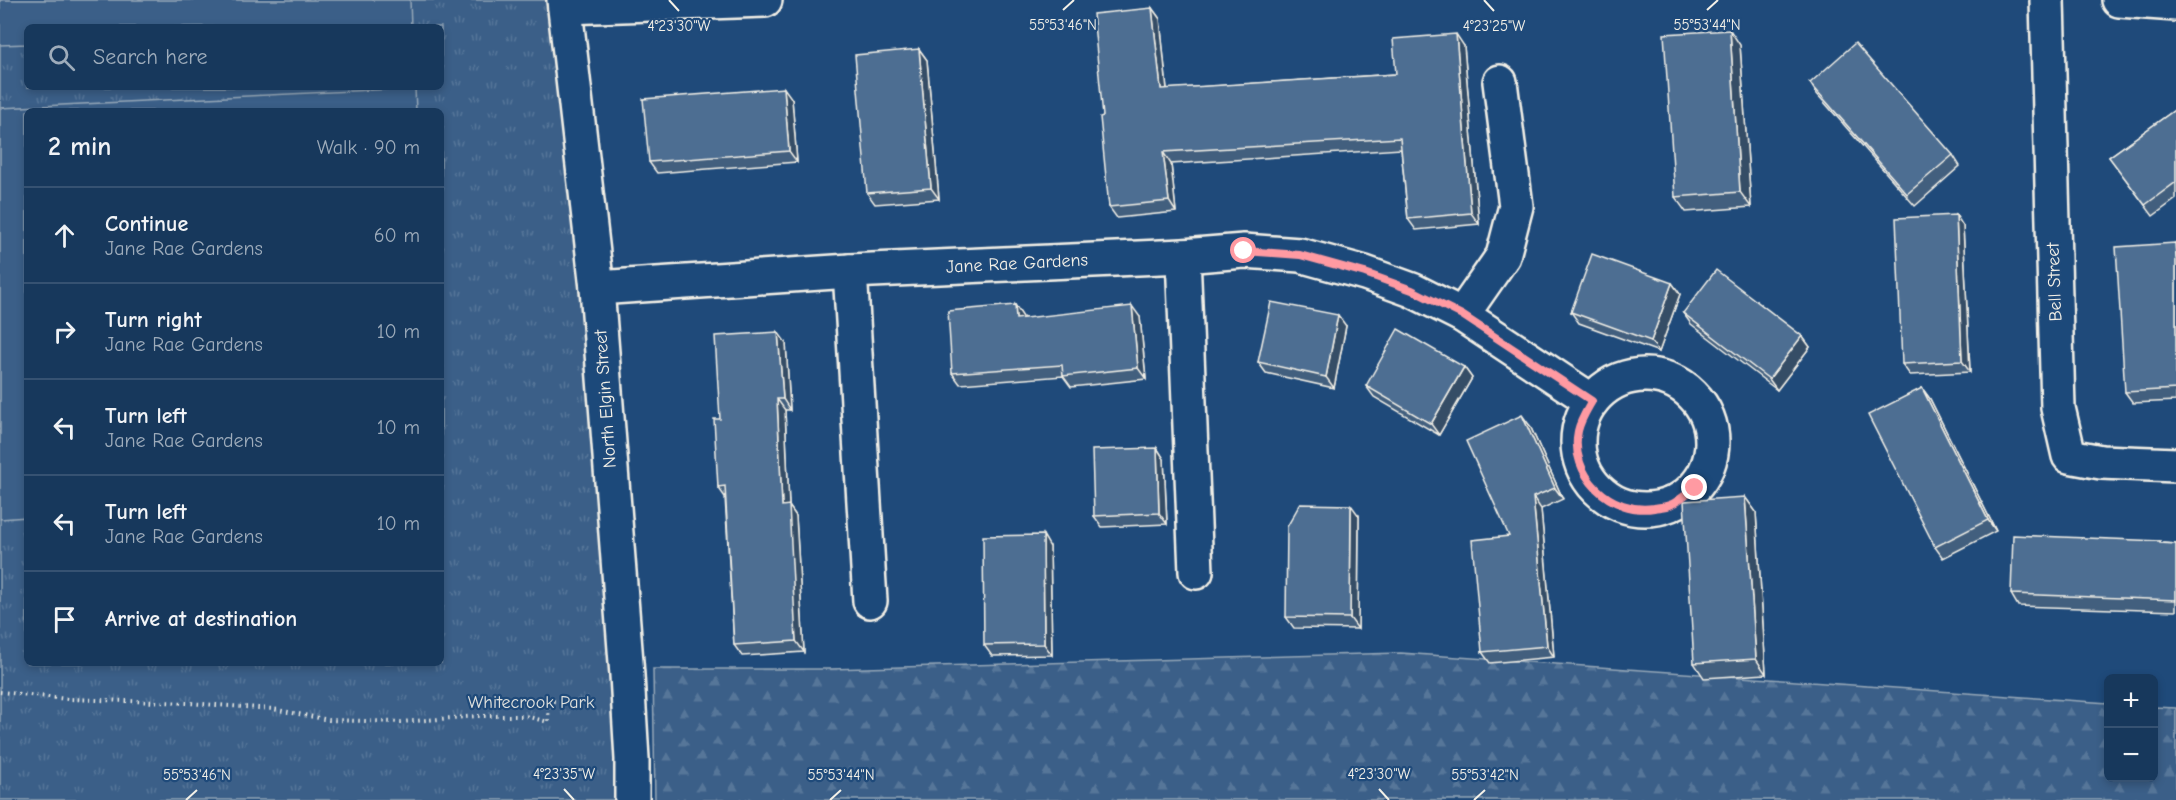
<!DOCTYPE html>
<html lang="en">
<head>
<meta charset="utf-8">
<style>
	body { margin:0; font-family:"Comic Neue",sans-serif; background:#244365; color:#f1f3f6 }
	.controls { position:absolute; right:18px; bottom:18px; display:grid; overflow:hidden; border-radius:9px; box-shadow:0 3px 9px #0003 }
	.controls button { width:54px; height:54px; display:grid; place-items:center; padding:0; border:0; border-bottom:2px solid #365272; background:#17385c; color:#f1f3f6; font:30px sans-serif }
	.stop { position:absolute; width:18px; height:18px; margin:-14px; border:4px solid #ff9aa2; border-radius:50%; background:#fff }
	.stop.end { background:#ff9aa2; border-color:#fff; box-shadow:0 2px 6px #0008 }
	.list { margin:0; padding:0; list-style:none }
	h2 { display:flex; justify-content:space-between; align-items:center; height:78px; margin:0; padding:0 24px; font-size:26px }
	h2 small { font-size:20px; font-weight:400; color:#9eacbb }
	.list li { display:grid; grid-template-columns:39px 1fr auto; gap:18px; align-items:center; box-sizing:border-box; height:96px; padding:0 24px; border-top:2px solid #365272 }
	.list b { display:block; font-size:22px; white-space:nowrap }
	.list p { margin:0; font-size:20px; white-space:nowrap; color:#9eacbb }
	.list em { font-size:20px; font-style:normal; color:#9eacbb }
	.icon { flex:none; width:33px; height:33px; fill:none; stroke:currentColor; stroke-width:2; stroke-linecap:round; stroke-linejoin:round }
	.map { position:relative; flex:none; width:2176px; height:800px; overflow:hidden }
	.search { position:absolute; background:#17385c; box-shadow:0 3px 9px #0003; left:24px; top:24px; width:420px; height:66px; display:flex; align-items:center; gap:15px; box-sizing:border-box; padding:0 21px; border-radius:9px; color:#9eacbb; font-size:22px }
	.panel { position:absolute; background:#17385c; box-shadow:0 3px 9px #0003; left:24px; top:108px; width:420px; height:558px; border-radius:9px }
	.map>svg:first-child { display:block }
	.forest { fill:url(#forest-firs); stroke:#97a8b8; stroke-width:1.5 }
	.park { fill:url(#park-tufts); stroke:#97a8b8; stroke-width:1.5; fill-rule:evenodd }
	.pitch { fill:#3a5f88; stroke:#97a8b8; stroke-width:1.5 }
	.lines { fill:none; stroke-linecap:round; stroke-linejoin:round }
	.street-casing { stroke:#f4f1e8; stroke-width:38 }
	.path { stroke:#f4f1e8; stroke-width:4; stroke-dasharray:1.5 4.5; stroke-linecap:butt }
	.street { stroke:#1f4a7a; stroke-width:33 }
	.wall { fill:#425f7e; stroke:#f4f1e8; stroke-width:1.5 }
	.shaded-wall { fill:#364d66; stroke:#f4f1e8; stroke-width:1.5 }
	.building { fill:#4d6e92; stroke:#f4f1e8; stroke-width:1.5 }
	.route { stroke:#ff9aa2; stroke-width:8 }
	.ticks { fill:none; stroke:#f4f1e8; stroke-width:2 }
	.labels { text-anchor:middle; stroke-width:4.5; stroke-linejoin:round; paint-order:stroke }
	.street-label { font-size:18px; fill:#f4f1e8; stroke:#1f4a7a }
	.park-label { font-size:18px; fill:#e1e2de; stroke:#1f4a7a }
	.ticks-label { font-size:15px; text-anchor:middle; fill:#f4f1e8; stroke:#1f4a7a; stroke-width:4.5; stroke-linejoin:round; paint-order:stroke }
</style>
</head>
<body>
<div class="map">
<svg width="2176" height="800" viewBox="0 0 2176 800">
	<defs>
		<pattern id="forest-firs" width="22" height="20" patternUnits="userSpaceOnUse" patternTransform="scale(1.5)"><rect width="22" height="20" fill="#3a5f88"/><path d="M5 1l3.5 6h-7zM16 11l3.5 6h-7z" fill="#577699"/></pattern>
		<pattern id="park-tufts" width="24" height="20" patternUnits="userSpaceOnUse" patternTransform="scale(1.5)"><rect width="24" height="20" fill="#3a5f88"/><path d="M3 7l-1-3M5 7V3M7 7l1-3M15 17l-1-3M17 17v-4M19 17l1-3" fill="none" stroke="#577699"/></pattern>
	</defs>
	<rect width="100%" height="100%" fill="#1f4a7a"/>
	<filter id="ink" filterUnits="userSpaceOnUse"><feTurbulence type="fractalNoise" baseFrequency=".0167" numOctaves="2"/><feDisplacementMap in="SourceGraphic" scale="12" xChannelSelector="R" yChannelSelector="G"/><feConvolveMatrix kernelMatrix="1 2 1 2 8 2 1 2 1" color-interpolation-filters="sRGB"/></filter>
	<g filter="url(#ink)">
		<polygon class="forest" points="1401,653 2108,703 2108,778 2154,778 2154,707 2176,708 2176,800 655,800 653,669 830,669"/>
		<path class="park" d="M 0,0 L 564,0 L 632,800 L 0,800 ZM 27,27 L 441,27 L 441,87 L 27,87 ZM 27,111 L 441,111 L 441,663 L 27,663 Z"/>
		<g class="pitch">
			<polygon points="0,0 410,0 411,26 27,27 27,44 0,45"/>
			<polygon points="415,88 416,111 27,111 27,517 0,519 0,108"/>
		</g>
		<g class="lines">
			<g class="street-casing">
				<g id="street">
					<polyline points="564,0 597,288 627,675 632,759 632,800"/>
					<polyline points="2047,0 2058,408 2069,456 2101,462 2176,465"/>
					<polyline points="2119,0 2176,4"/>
					<polyline points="565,7 765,0"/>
					<polyline points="1183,256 1196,572"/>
					<polyline points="850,271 870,601"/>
					<polyline points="597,288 850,271 1183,256 1244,251 1300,255 1365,273 1412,290 1462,315 1592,401"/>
					<polyline points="1462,315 1503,256 1516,206 1500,82"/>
					<circle cx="1645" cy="442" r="67"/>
				</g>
			</g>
			<polyline class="path" points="0,692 68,699 188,703 273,709 329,720 401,722 478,716 525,716 548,722 549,701 587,701"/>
			<use href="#street" class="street"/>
		</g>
		<g class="wall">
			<polygon points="1152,8 1160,19 1167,89 1396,74 1464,46 1479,224 1416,230 1408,219 1401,149 1171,164 1176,212 1117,218 1109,207 1103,116"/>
			<polygon points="1740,45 1751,207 1686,212 1675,197"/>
			<polygon points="919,49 927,60 939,199 875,204 867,193"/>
			<polygon points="1810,83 1953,155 1960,166 1915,206 1817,94"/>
			<polygon points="792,99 797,162 657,173 649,162"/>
			<polygon points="2176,109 2176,199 2153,216 2109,157"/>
			<polygon points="1963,226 1970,372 1910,375 1902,364"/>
			<polygon points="2175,243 2176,244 2176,401 2133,403 2125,392"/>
			<polygon points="1672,283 1680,294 1659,352 1579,323 1571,312"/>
			<polygon points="1015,305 1023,318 1140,317 1146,379 1071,387 1063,376 960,384 952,373"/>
			<polygon points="1683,313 1802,336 1810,347 1777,390 1691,324"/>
			<polygon points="1346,326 1334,388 1266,373 1258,362"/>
			<polygon points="786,343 790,410 785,410 789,506 796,516 804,652 742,656 734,645 725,497 718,487 720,419"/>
			<polygon points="1464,367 1472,378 1439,435 1374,397 1366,386"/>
			<polygon points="1922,388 1930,399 1996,531 1943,558 1935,547"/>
			<polygon points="1530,426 1563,499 1541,509 1554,657 1490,663 1482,652 1509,536"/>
			<polygon points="1157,448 1164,459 1167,524 1102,527 1094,516"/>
			<polygon points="1745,497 1756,512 1766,674 1704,678 1694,663"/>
			<polygon points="1359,516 1358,629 1294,628 1286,617"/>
			<polygon points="2160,541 2161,543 2176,544 2176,611 2018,606 2011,594"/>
			<polygon points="1050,547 1052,655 992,656 984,645"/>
		</g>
		<g class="shaded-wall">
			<polygon points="1152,8 1160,19 1168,100 1161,89"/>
			<polygon points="1730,30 1740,45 1751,207 1740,192"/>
			<polygon points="1456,34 1464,46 1479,224 1471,213"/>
			<polygon points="919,49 927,60 939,199 931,188"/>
			<polygon points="784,88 792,99 797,162 789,151"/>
			<polygon points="1163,152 1171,164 1176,212 1169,201"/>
			<polygon points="1956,215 1963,226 1970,372 1962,361"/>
			<polygon points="1672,283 1680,294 1659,352 1651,341"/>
			<polygon points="1015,305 1023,317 1024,330 1016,319"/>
			<polygon points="1132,306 1140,317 1146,379 1138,368"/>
			<polygon points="1338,315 1346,326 1334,388 1326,377"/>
			<polygon points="778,332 786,343 790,410 783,399"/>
			<polygon points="1802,336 1810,347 1777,390 1769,379"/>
			<polygon points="1464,367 1472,378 1439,435 1431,424"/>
			<polygon points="1922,388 1930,399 1996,531 1988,520"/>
			<polygon points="777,399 785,410 789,506 796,516 804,652 796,641 782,506"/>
			<polygon points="1522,415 1530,426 1563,499 1555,488"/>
			<polygon points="1157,448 1164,459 1167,524 1159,513"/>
			<polygon points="1533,497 1541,509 1554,657 1547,646"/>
			<polygon points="1745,497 1756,512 1766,674 1756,659"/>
			<polygon points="1351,505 1359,516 1358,629 1350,618"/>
			<polygon points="1043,535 1050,547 1052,655 1044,644"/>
		</g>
		<g class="building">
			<polygon points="1152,8 1161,89 1396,74 1393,39 1456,34 1471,213 1408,219 1400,138 1163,152 1169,201 1109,207 1100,117 1103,116 1093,14"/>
			<polygon points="1730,30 1740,192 1675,197 1664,34"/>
			<polygon points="1855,43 1953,155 1907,194 1810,83"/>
			<polygon points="919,49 931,188 867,193 855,55"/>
			<polygon points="784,88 789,151 649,162 643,99"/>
			<polygon points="2176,109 2176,182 2145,205 2109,157"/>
			<polygon points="1956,215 1962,361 1902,364 1896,218"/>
			<polygon points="2175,243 2176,259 2176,389 2125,392 2116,247"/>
			<polygon points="1592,254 1672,283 1651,341 1571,312"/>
			<polygon points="1716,270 1802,336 1769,379 1683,313"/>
			<polygon points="1271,302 1338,315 1326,377 1258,362"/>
			<polygon points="1015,305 1016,319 1132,306 1138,368 1063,376 1062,365 952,373 948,311"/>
			<polygon points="1398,329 1464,367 1431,424 1366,386"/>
			<polygon points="778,332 783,399 777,399 782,506 789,505 796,641 734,645 725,486 718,487 714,419 720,419 715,336"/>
			<polygon points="1922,388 1988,520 1935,547 1868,415"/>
			<polygon points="1522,415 1555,488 1533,497 1547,646 1482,652 1472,540 1509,536 1466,441"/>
			<polygon points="1157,448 1159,513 1094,516 1092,450"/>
			<polygon points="1745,497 1756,659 1694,663 1684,501"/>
			<polygon points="1300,504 1351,505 1350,618 1286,617 1287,527"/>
			<polygon points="1043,535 1044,644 984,645 983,536"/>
			<polygon points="2013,535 2160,541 2160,543 2176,544 2176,600 2011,594"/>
		</g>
	</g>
	<g class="lines" filter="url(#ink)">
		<path class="route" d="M 1244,251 L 1300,255 L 1365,273 L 1412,290 L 1462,315 L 1592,401 C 1587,410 1580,421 1578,431 C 1569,475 1611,515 1654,508 C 1659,507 1667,507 1672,504 C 1680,500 1687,493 1695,488"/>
	</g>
	<path class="ticks" d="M 669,0 L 679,11M 1484,0 L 1494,11M 1063,10 L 1074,0M 1707,10 L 1718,0M 564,789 L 574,800M 1379,789 L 1389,800M 186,800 L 197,790M 830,800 L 841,790M 1474,800 L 1485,790"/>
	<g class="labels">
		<g class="street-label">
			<text transform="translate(1017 263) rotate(-3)" y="6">Jane Rae Gardens</text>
			<text transform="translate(2054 282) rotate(-92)" y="6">Bell Street</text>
			<text transform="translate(605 399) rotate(-94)" y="6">North Elgin Street</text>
		</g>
		<g class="park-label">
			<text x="531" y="708">Whitecrook Park</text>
		</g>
	</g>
	<g class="ticks-label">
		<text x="1063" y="30">55°53'46"N</text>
		<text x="1707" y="30">55°53'44"N</text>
		<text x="679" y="31">4°23'30"W</text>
		<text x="1494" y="31">4°23'25"W</text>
		<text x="564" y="779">4°23'35"W</text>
		<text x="1379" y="779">4°23'30"W</text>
		<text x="197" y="780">55°53'46"N</text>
		<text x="841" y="780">55°53'44"N</text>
		<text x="1485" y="780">55°53'42"N</text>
	</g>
</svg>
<div class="controls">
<button>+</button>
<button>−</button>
</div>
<div class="stop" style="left:1244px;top:251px"></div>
<div class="stop end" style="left:1695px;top:488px"></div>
<div class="search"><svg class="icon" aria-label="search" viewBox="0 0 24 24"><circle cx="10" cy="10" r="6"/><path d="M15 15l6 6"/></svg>Search here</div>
<section class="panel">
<h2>2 min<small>Walk · 90 m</small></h2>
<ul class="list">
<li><svg class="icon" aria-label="ahead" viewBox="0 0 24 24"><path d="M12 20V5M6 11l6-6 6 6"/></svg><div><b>Continue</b><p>Jane Rae Gardens</p></div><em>60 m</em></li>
<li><svg class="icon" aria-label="right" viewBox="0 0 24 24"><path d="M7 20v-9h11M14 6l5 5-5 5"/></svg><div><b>Turn right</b><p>Jane Rae Gardens</p></div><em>10 m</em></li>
<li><svg class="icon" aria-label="left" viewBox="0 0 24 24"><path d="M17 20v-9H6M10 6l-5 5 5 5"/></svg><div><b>Turn left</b><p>Jane Rae Gardens</p></div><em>10 m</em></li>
<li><svg class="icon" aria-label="left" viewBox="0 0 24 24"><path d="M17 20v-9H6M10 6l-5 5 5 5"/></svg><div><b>Turn left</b><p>Jane Rae Gardens</p></div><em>10 m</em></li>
<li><svg class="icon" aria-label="arrive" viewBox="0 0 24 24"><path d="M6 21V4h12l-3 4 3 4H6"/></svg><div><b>Arrive at destination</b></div></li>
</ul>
</section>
</div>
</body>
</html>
